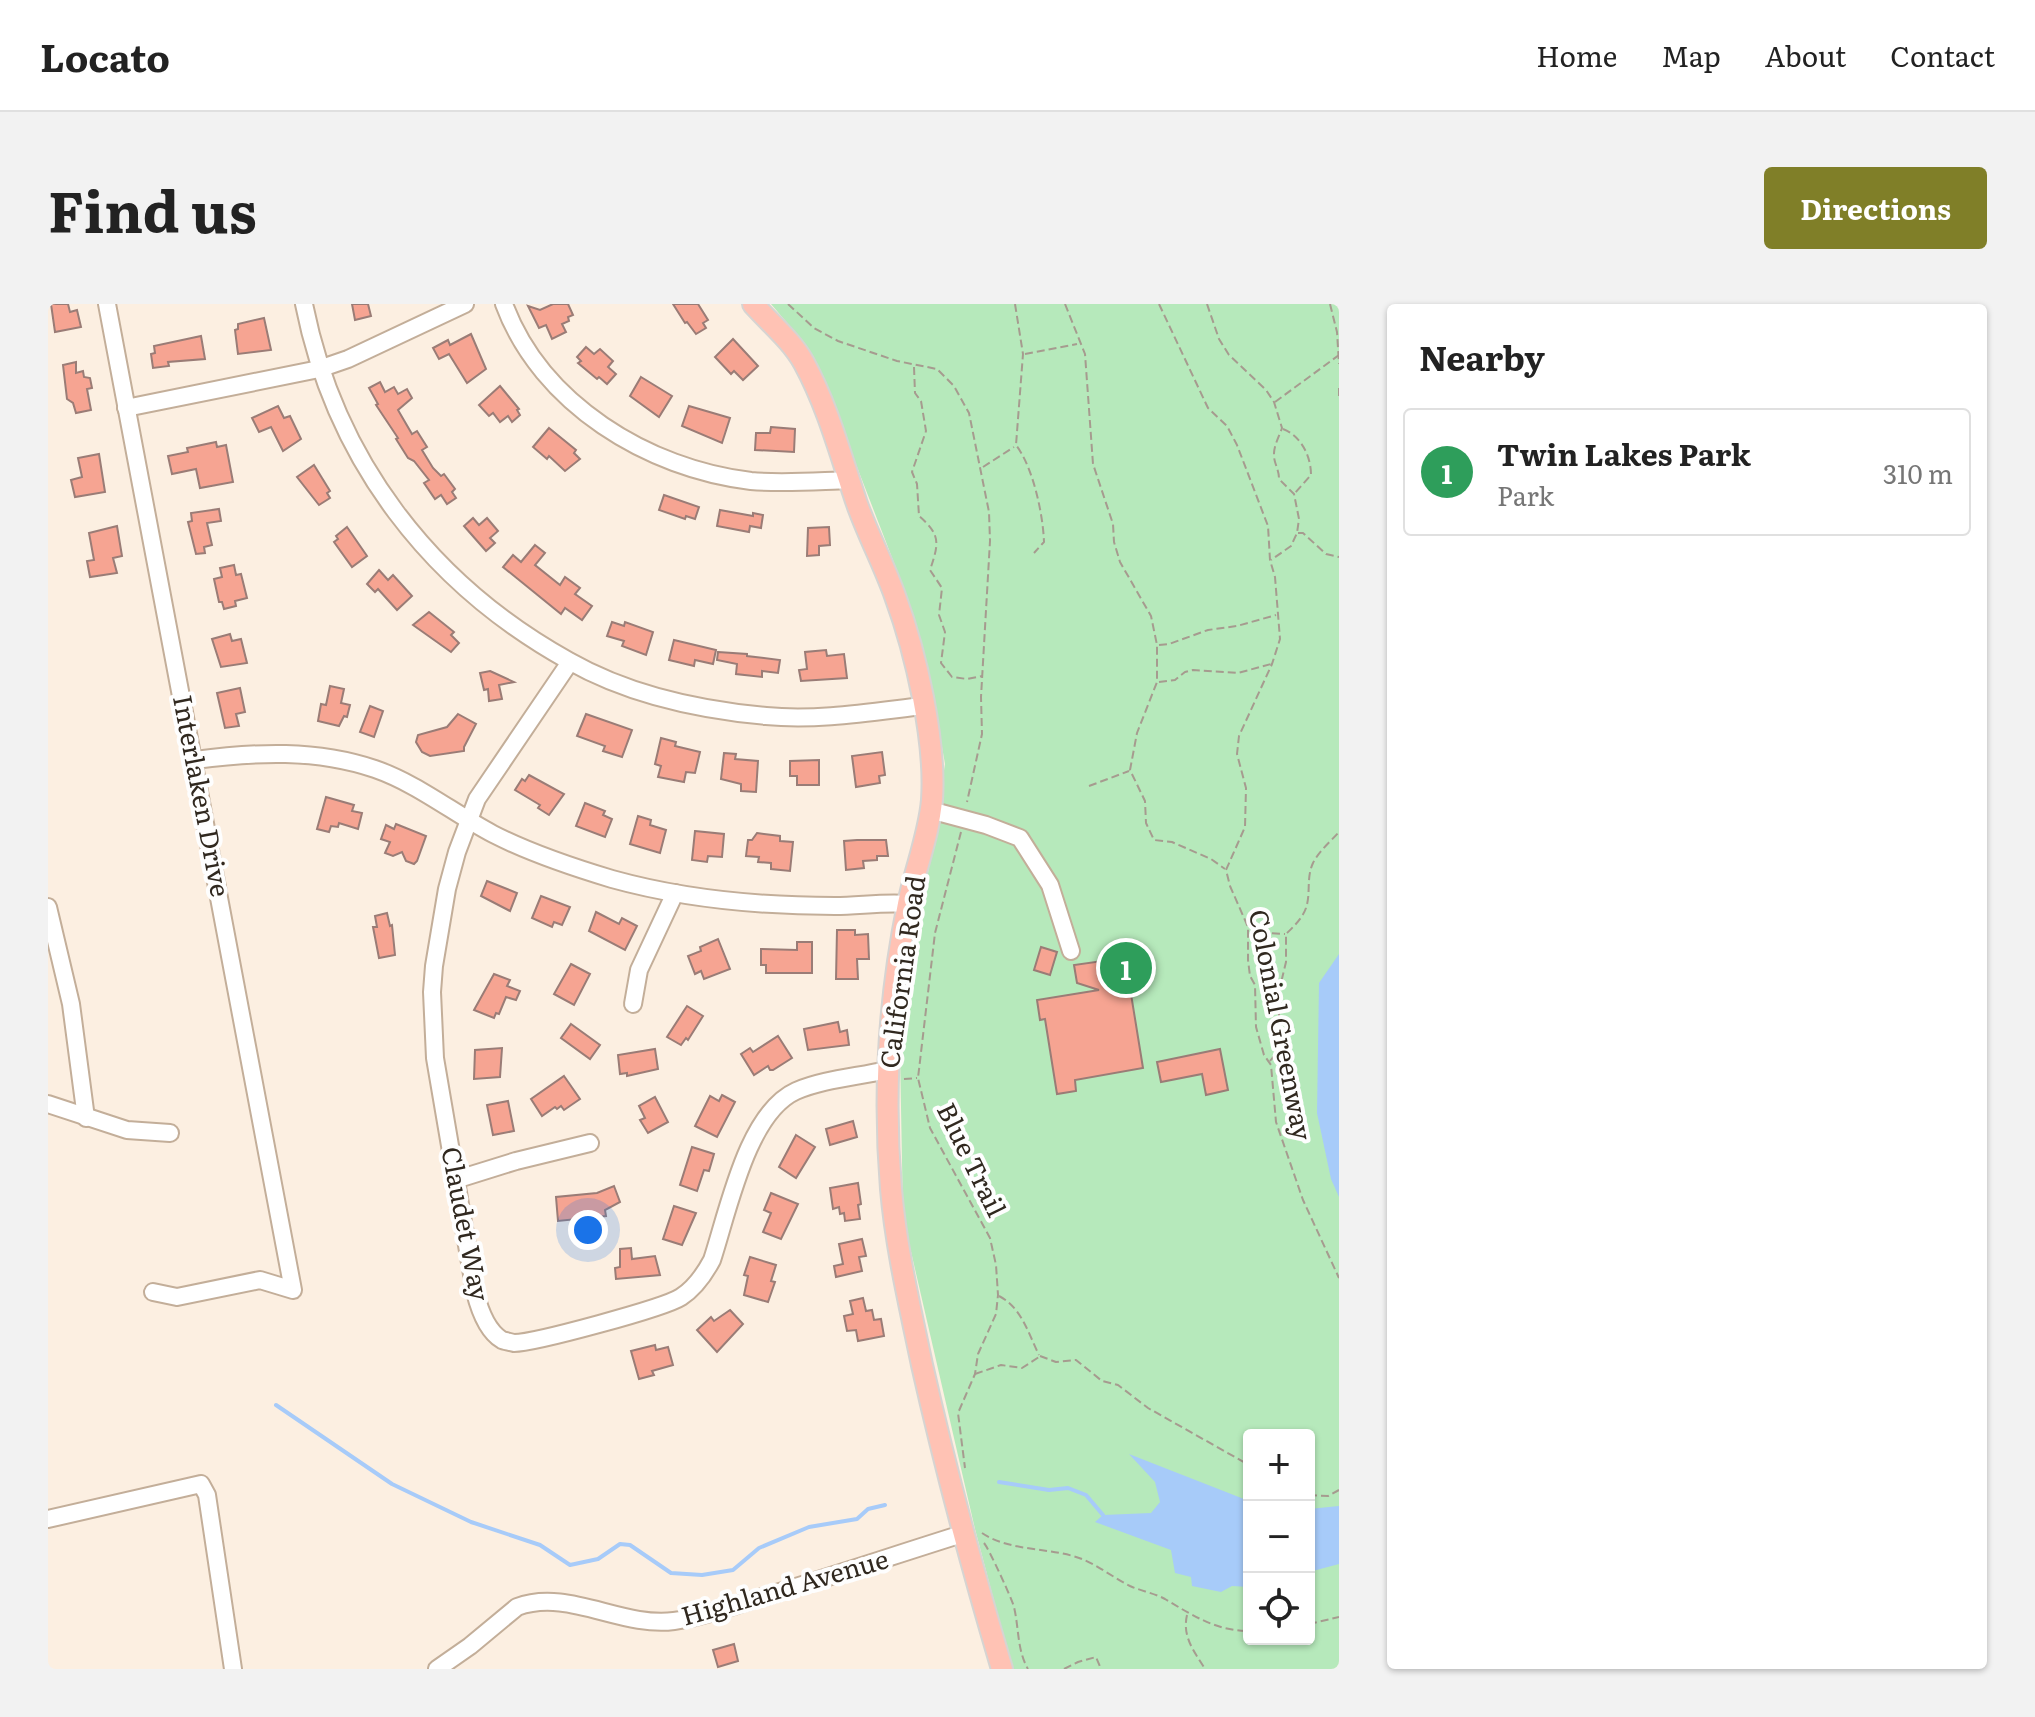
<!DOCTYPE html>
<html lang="en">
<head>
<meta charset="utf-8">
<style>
	body { margin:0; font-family:Literata,serif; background:#f2f2f2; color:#222 }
	.controls { position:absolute; right:24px; bottom:24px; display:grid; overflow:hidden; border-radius:8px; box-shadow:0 2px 6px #0004 }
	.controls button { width:72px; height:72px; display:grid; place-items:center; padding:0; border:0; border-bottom:2px solid #e0e0e0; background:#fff; color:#222; font:40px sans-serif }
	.you { position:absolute; left:540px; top:926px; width:28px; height:28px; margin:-20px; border:6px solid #fff; border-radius:50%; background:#1a73e8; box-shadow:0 0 0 12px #1a73e833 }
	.badge { display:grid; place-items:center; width:52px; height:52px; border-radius:50%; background:#807f28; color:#fff; font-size:26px; font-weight:700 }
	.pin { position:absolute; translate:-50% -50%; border:4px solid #fff; box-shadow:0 2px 8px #0006 }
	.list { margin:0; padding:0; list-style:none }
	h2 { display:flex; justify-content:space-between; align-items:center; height:104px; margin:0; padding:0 32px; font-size:34px }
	h2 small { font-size:26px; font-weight:400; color:#767676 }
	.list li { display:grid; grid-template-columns:52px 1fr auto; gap:24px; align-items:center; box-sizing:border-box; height:128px; margin:0 16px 16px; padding:0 16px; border:2px solid #e0e0e0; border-radius:8px }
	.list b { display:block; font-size:30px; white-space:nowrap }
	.list p { margin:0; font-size:26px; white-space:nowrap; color:#767676 }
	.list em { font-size:26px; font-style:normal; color:#767676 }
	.icon { flex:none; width:44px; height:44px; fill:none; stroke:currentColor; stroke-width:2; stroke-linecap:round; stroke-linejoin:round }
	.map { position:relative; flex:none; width:1291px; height:1365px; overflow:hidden; border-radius:8px }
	header { display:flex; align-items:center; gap:48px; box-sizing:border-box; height:112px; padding:0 40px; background:#fff; border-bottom:2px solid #e0e0e0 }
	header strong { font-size:38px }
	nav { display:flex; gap:44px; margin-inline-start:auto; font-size:28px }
	.intro { display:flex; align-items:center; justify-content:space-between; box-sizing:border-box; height:192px; padding:0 48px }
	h1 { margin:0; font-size:56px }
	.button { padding:20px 36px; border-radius:8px; background:#807f28; color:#fff; font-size:28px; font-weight:700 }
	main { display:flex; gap:48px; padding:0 48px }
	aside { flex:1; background:#fff; border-radius:8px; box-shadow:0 2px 6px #0004 }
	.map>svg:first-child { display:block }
	.green { fill:#b6e9bb; fill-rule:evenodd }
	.water { fill:#a7cbf9 }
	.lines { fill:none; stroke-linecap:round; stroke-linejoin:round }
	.stream { stroke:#a7cbf9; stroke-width:4 }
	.building { fill:#f6a492; stroke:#9a7c76; stroke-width:2 }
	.minor-casing { stroke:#c3ae99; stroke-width:20 }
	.major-casing { stroke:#d6d4d2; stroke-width:24 }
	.path { stroke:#a69b8f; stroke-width:2; stroke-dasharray:8 4; stroke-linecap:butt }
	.minor { stroke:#fff; stroke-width:16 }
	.major { stroke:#ffc2b4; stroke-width:20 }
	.labels { text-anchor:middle; stroke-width:8; stroke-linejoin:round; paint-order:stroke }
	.street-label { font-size:26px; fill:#30281f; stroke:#fefefe }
</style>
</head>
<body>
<header>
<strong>Locato</strong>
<nav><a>Home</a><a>Map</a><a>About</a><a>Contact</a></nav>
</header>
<div class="intro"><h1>Find us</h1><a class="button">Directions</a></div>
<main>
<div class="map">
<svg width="1291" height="1365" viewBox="0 0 1291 1365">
	<rect width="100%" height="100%" fill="#fcefe1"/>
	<path class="green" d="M 723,0 L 1291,0 L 1291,1365 L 964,1365 L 927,1225 L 855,913 L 852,748 L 897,460 L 880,363 L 855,282 L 775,75 L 758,41 ZM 1201,1131 L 1261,1131 L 1261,1335 L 1201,1335 Z"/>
	<g class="water">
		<polygon points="1291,650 1291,893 1283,875 1269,809 1271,679"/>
		<polygon points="1081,1150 1201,1197 1201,1283 1184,1282 1173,1288 1144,1282 1143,1273 1127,1269 1123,1246 1047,1218 1055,1211 1103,1209 1112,1198 1107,1178"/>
		<polygon points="1291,1202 1291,1260 1261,1268 1261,1205"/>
	</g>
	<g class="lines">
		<g class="stream">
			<polyline points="228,1101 344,1180 423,1218 492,1241 522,1261 550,1255 572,1240 582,1241 623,1269 654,1271 685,1266 711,1244 761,1223 809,1215 820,1205 837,1201"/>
			<polyline points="951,1178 1001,1186 1020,1184 1038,1191 1055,1211"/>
		</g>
	</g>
	<g class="building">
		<polygon points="3,0 20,0 22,8 29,6 33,23 7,28"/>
		<polygon points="304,0 320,0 323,12 307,16"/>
		<polygon points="505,0 520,0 525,11 520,13 521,17 514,20 518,28 504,35 498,21 491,24 480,2 492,6"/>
		<polygon points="625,0 650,0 660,16 655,19 658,24 648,30 639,18 637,19"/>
		<polygon points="216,14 223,46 190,50 187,26 190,25 190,20"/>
		<polygon points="423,30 438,65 419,79 401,50 391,55 385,44 400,36 402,41"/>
		<polygon points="153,32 157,55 120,58 121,62 105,64 103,50 107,49 106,42"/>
		<polygon points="685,35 710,62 695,76 686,67 683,70 667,53"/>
		<polygon points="538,43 546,50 552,45 565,57 560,63 568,70 559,80 551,73 549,75 530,59 533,57 529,53"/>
		<polygon points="28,58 28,69 35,67 36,73 42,74 44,84 39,85 43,106 28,109 25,99 19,95 15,61"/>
		<polygon points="593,73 624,92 611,113 582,92"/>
		<polygon points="332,78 337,88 346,83 350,90 359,85 364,94 350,106 364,130 369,127 379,143 374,146 385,164 393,172 396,170 407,185 404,188 408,194 399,200 393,191 387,195 376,179 381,176 366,157 360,154 348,135 350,134 328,101 330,100 321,84"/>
		<polygon points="452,82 471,105 469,106 472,111 464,118 460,112 452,118 445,109 441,112 431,101"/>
		<polygon points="230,102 236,114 242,112 253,135 235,147 223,123 211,128 204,114"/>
		<polygon points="641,102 682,114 674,139 634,122"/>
		<polygon points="723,123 747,125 746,148 707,146 708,129 722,129"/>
		<polygon points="501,124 528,146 526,149 532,155 517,167 501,152 499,155 485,143"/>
		<polygon points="168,138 169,143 178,141 185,178 152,184 148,165 124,170 120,152 140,148 139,144"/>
		<polygon points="51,150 57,188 27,193 23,176 34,173 30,154"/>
		<polygon points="266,161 282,187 279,189 282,194 271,201 249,173"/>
		<polygon points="616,191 651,203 647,215 638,212 637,215 611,206"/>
		<polygon points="171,205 173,217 159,219 164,241 156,243 157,249 148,250 140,218 144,217 143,209"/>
		<polygon points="672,206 705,212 705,209 715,211 713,224 702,222 701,228 669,222"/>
		<polygon points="425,214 431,221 439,214 450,227 442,234 447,239 438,247 416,222"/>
		<polygon points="69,222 74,252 65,254 69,269 42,273 39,257 46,256 41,229"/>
		<polygon points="299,223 319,252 304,263 286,238 290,235 288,232"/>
		<polygon points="781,223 782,241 771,242 771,251 759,252 760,224"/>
		<polygon points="487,241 497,249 487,261 512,281 517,273 532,284 527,290 544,302 534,316 517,304 513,310 455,263 465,251 473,258"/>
		<polygon points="186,261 188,271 193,270 199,294 187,297 188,302 176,305 174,298 171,298 166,275 174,273 172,264"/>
		<polygon points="331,266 340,276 345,271 364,292 349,306 330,285 327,288 319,280"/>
		<polygon points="381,308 406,328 403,331 411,339 403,348 365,321"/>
		<polygon points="564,318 576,322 577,318 605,328 598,351 574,342 576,337 559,332"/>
		<polygon points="182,330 184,337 193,335 199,359 173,363 164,335"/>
		<polygon points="626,336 668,346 665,360 647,356 646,362 621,356"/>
		<polygon points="778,346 779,352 796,350 799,374 753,377 751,366 759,365 757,348"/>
		<polygon points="670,348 699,350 699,352 732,356 730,369 714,367 714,373 688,370 689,360 669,356"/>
		<polygon points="442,367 466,378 451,381 454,395 441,397 440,385 436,386 432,369"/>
		<polygon points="282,382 296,385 293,399 302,401 299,413 296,412 291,422 270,417 273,400 278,401"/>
		<polygon points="192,384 197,408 188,410 191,422 177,424 169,389"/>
		<polygon points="322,402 335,407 326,433 312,428"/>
		<polygon points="410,410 428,420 416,443 416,447 382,452 374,448 368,438 370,431 399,423"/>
		<polygon points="538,410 584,426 574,453 555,447 557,442 529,432"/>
		<polygon points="613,434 628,438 627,442 652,448 647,469 638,468 636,478 610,473 613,462 607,460"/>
		<polygon points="834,448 837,471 831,472 832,479 808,483 804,452"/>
		<polygon points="676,449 688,450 687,455 710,457 708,488 693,487 693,480 673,475"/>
		<polygon points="771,456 771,481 749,481 749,472 742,472 742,457"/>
		<polygon points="481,471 516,490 501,511 490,504 492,501 467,486 474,475 477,477"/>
		<polygon points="278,493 306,501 304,507 314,509 310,525 291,519 290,523 283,522 281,528 269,525"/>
		<polygon points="537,499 557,507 555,511 564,515 557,533 528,522"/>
		<polygon points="590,512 603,516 602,521 618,526 612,549 582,540"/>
		<polygon points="348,520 378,532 369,557 366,560 358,557 354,548 345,552 337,549 342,538 333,535 338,521 346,525"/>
		<polygon points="647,527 676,530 674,553 660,552 659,558 644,556"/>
		<polygon points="709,529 732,532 732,537 745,538 742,567 723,565 723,559 710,558 711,553 698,552 700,536 704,536"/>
		<polygon points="809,536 838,536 840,552 829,552 829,556 815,557 816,564 798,566 796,537"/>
		<polygon points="439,577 469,589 462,607 433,592"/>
		<polygon points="493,592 522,603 514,621 506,618 504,623 484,614"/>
		<polygon points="548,608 571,620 574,614 589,622 577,646 541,627"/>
		<polygon points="339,609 342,622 344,621 347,651 331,654 325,623 329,623 327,612"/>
		<polygon points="789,626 807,626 807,631 820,630 821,655 809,655 810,675 788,675"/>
		<polygon points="670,635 682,665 656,675 653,667 647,670 640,652 653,647 652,643"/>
		<polygon points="749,638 764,638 764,669 718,669 718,661 713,661 713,645 749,646"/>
		<polygon points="993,643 1009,648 1002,671 986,666"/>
		<polygon points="1074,650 1074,654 1077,653 1095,764 1027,776 1028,787 1009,790 997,715 992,716 989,696 1051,686 1029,679 1026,661 1062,656 1061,652"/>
		<polygon points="523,660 542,670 526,701 506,690"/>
		<polygon points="446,670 462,676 459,682 472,687 468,696 458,693 451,710 448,709 446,714 426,706"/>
		<polygon points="639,702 655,712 640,736 638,734 633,741 619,733"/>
		<polygon points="790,718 792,728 799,726 801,741 760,746 756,725"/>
		<polygon points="523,720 552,741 542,755 513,734"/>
		<polygon points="730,732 744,754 725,766 722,766 720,762 706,771 693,750 702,744 705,748"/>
		<polygon points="454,744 452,773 426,775 427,746"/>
		<polygon points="607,745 610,765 579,772 579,769 572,770 570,751"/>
		<polygon points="1172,745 1180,786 1158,791 1154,770 1113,778 1109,758"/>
		<polygon points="516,772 532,795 516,806 513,802 509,805 507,803 494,812 483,795"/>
		<polygon points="674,791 687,798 669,833 647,822 662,792 671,797"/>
		<polygon points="607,793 620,818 600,829 592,816 597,814 591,802"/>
		<polygon points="460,797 466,827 445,831 439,801"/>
		<polygon points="805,817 809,833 782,841 778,825"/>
		<polygon points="748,831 767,843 748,874 731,863"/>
		<polygon points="644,843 666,850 661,867 656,866 649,887 632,881"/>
		<polygon points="810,879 813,900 810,901 812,915 797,917 796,909 792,910 791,903 785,905 782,884"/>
		<polygon points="566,882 572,898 557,906 558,912 510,917 508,893 549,889"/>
		<polygon points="723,889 750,900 733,935 715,928 723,909 716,906"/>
		<polygon points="626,902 648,909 634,941 615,935"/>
		<polygon points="814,935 818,952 811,953 814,967 788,973 786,962 795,960 791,940"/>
		<polygon points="583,944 584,955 607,952 612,971 568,975 567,964 572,963 572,945"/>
		<polygon points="702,953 728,961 723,977 727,978 720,998 696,991 700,972 696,971"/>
		<polygon points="815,994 818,1007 824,1006 826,1016 833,1015 836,1032 810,1037 808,1026 799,1027 796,1012 805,1010 802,997"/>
		<polygon points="682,1006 695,1020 669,1048 649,1026 663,1013 666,1017"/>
		<polygon points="607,1041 608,1046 620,1043 625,1061 604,1067 606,1071 591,1075 583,1047"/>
		<polygon points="686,1340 690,1357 670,1363 665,1346"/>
	</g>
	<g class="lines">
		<g class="minor-casing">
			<g id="minor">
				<polyline points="59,0 245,986 212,976 129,993 105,988"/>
				<path d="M 256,0 C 287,156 382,280 521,357 C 579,390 652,406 718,412 C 770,417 823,408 875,402"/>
				<path d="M 456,0 C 493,100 600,165 703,177 C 736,180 769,177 802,176"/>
				<polyline points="78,104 271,65 300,55 417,0"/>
				<path d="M 522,358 L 429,495 L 409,548 L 399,585 L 386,662 L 384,688 L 387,754 L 427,988 C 431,1004 439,1027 454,1036 C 456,1037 463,1038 466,1039 C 486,1039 616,1004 633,993 C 647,984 656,971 664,956 C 680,908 699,809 748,787 C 776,775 809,773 839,766"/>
				<path d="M 147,456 C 208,448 268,445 327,465 C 370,480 405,509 445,530 C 482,549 524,563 564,575 C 636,595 712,602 787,602 C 811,602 835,598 860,600"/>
				<polyline points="882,506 938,521 972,534 1002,581 1023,647"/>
				<polyline points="0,603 23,700 38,814"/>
				<polyline points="585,700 591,666 627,589"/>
				<polyline points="0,800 79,826 122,829"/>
				<polyline points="407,876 468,857 542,839"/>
				<polyline points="0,1215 153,1180 159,1191 185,1365"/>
				<path d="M 389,1365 L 422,1342 L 469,1303 C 520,1284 573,1324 626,1317 C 656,1313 686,1301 715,1293 C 782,1273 847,1251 914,1230"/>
			</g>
		</g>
		<g class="major-casing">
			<path id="major" d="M 705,0 C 722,19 744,37 756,59 C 780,103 793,153 809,200 C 820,231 836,261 847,292 C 868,349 888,436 884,496 C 881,531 867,565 860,600 C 841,694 835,789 843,885 C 848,944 862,1003 874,1061 C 897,1163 924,1264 954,1365"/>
		</g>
		<g class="path">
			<polyline points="740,0 766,24 790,37 849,57 889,65 906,82 921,109 941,208 942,237 933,393 934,430 919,498"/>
			<path d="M 967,0 L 975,50 L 968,141 C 985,163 995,210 996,238 L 986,249"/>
			<polyline points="1017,0 1037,50 1045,160 1065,220 1066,238 1072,258 1103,312 1109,341 1109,378 1089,429 1082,466 1097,497 1098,519 1106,536 1124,538 1163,555 1177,565"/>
			<polyline points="1111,0 1160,104 1179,122 1189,141 1220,222 1222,256 1227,273 1232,335 1224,360 1191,432 1189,450 1198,484 1197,523 1178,566 1182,582 1200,623 1200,656 1202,672 1207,681 1208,723 1216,751 1223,761 1228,818 1255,896 1291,974"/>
			<path d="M 1159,0 L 1171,35 L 1181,51 L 1218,86 L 1226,98 L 1234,124 C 1231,133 1225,143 1226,153 C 1227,161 1231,166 1231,175 L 1246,190 L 1251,215 L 1249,229 L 1243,242 L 1223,256"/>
			<polyline points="1282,0 1289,28 1291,60"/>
			<polyline points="977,50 1029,40"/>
			<path d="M 866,63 L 867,89 L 873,97 L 878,127 L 864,168 L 869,180 L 871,212 C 893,231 891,239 882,266 L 894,284 L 891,311 L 897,328 L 893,359 L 904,373 L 919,375 L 934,372"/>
			<polyline points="1291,84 1291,94"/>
			<polyline points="1227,98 1291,51"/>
			<path d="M 1235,125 C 1253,132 1263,152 1263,171 L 1247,189"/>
			<polyline points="935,163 966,143"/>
			<polyline points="1250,229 1255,229 1278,250 1291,253"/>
			<polyline points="1111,341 1121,340 1160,326 1189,322 1228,311"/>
			<polyline points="1111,378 1127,376 1137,368 1145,366 1190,369 1223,360"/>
			<polyline points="1041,482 1081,467"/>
			<polyline points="913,528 887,629 870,774 882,824 942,934 948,961 950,991 948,1010 930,1050 927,1070 910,1109 917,1164"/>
			<polyline points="1201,623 1218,629 1237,630"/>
			<path d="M 1222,757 L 1230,747 L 1231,740 L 1231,687 L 1238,658 L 1238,630 C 1246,622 1254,615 1258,604 C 1263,589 1258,574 1265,559 C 1271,547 1282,538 1291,528"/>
			<polyline points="856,775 869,774"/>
			<path d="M 951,992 C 974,1004 980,1029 991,1051"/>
			<polyline points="992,1052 1008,1058 1028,1056 1054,1077 1070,1081 1100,1104 1201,1161"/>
			<polyline points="927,1070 953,1061 974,1064 991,1053"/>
			<polyline points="1261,1191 1280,1192 1291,1186"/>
			<path d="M 934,1229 C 962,1248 1003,1243 1034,1255 C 1051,1262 1066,1274 1082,1282 C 1093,1287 1106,1289 1117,1295 C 1144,1311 1168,1327 1201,1327"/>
			<path d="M 936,1239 C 941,1245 964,1295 966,1303 C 971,1324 969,1346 980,1365"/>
			<path d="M 1139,1311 C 1134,1333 1146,1347 1157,1365"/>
			<polyline points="1261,1320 1291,1313"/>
			<polyline points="1016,1365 1030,1358 1048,1353 1053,1365"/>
		</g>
		<use href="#minor" class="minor"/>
		<use href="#major" class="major"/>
	</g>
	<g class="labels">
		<g class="street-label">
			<text transform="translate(153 492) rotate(79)" y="9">Interlaken Drive</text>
			<text transform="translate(855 668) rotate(-82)" y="9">California Road</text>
			<text transform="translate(1232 721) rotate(79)" y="9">Colonial Greenway</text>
			<text transform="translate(923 856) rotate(64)" y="9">Blue Trail</text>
			<text transform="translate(417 920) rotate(79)" y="9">Claudet Way</text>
			<text transform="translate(737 1284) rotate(-16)" y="9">Highland Avenue</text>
		</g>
	</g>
</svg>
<div class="controls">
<button>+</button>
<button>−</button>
<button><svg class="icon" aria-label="locate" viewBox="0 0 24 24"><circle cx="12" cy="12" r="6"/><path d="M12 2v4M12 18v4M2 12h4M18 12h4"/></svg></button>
</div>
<div class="you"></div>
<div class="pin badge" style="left:1078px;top:664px;background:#2e9e5b">1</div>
</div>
<aside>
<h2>Nearby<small></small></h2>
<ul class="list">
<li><span class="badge" style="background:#2e9e5b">1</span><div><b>Twin Lakes Park</b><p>Park</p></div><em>310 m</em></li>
</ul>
</aside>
</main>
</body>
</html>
